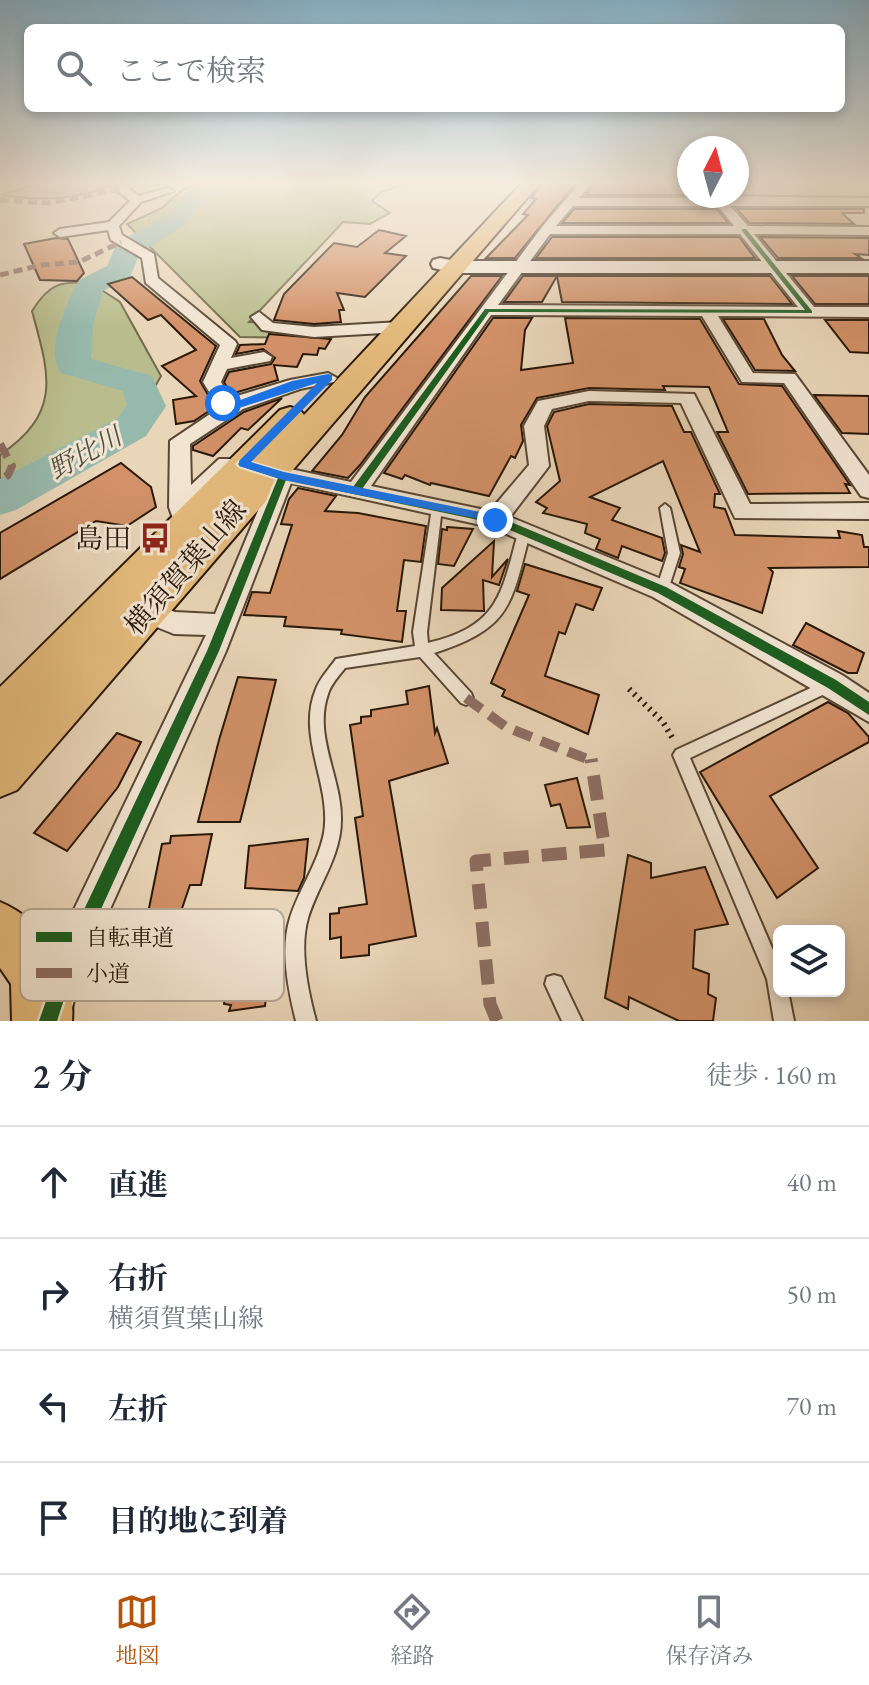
<!DOCTYPE html>
<html lang="ja">
<head>
<meta charset="utf-8">
<style>
	body { margin:0; font-family:"EB Garamond","Noto Serif JP",serif; background:#f2f2f3; color:#1f2937 }
	.controls { position:absolute; right:24px; bottom:24px; display:grid; overflow:hidden; border-radius:12px; box-shadow:0 4px 12px #0003 }
	.controls button { width:72px; height:72px; display:grid; place-items:center; padding:0; border:0; border-bottom:2px solid #e0e1e3; background:#fff; color:#1f2937; font:40px sans-serif }
	.compass { position:absolute; left:677px; top:136px; width:72px; height:72px; border-radius:50%; background:#fff; box-shadow:0 4px 12px #0003; rotate:6deg }
	.stop { position:absolute; width:24px; height:24px; margin:-18px; border:6px solid #1a73e8; border-radius:50%; background:#fff }
	.stop.end { background:#1a73e8; border-color:#fff; box-shadow:0 2px 8px #0008 }
	.list { margin:0; padding:0; list-style:none }
	h2 { display:flex; justify-content:space-between; align-items:center; height:104px; margin:0; padding:0 32px; font-size:34px }
	h2 small { font-size:26px; font-weight:400; color:#747a83 }
	.list li { display:grid; grid-template-columns:52px 1fr auto; gap:24px; align-items:center; box-sizing:border-box; height:112px; padding:0 32px; border-top:2px solid #e0e1e3 }
	.list b { display:block; font-size:30px; white-space:nowrap }
	.list p { margin:0; font-size:26px; white-space:nowrap; color:#747a83 }
	.list em { font-size:26px; font-style:normal; color:#747a83 }
	.icon { flex:none; width:44px; height:44px; fill:none; stroke:currentColor; stroke-width:2; stroke-linecap:round; stroke-linejoin:round }
	.map { position:relative; flex:none; width:869px; height:1021px; overflow:hidden }
	.search { position:absolute; background:#fff; box-shadow:0 4px 12px #0003; left:24px; right:24px; top:24px; height:88px; display:flex; align-items:center; gap:20px; box-sizing:border-box; padding:0 28px; border-radius:12px; color:#747a83; font-size:30px }
	.sheet { height:552px; background:#fff }
	nav { display:flex; justify-content:space-around; align-items:center; box-sizing:border-box; height:112px; border-top:2px solid #e0e1e3; background:#fff; font-size:22px; color:#747a83 }
	nav a { display:grid; justify-items:center; gap:4px }
	nav .on { color:#b45309 }
	.map>svg:first-child { display:block }
	.green { fill:#b9bd8d; stroke:#716a4a; stroke-width:2 }
	.lines { fill:none; stroke-linecap:round; stroke-linejoin:round }
	.river { fill:#97b9ad; fill-rule:evenodd }
	.building { fill:#d29168; stroke:#291808; stroke-width:2 }
	.lane-casing { stroke:#594734; stroke-width:4 }
	.street-casing { stroke:#594734; stroke-width:4 }
	.secondary-casing { stroke:#291808; stroke-width:4 }
	.primary-casing { stroke:#291808; stroke-width:4 }
	.path { stroke:#291808; stroke-width:6; stroke-dasharray:2 5; stroke-linecap:butt }
	.lane { fill:#f1e4d1; fill-rule:evenodd }
	.street { fill:#f1e4d1; fill-rule:evenodd }
	.secondary { fill:#f1e4d1; fill-rule:evenodd }
	.primary { fill:#e4ba7c; fill-rule:evenodd }
	.quiet-far3 { stroke:#8d6e63; stroke-width:5; stroke-dasharray:9 5; stroke-linecap:butt }
	.quiet-far2 { stroke:#8d6e63; stroke-width:8; stroke-dasharray:15 8; stroke-linecap:butt }
	.quiet-far1 { stroke:#8d6e63; stroke-width:10; stroke-dasharray:19 10; stroke-linecap:butt }
	.quiet { stroke:#8d6e63; stroke-width:13; stroke-dasharray:25 13; stroke-linecap:butt }
	.cycleway-casing { stroke:#f1e4d1; stroke-width:5 }
	.cycleway { fill:#1b5e20; fill-rule:evenodd }
	.route { fill:#1a73e8 }
	.labels { text-anchor:middle; stroke-width:6; stroke-linejoin:round; paint-order:stroke }
	.far-water-label { font-size:26px; font-style:italic; fill:#505042; stroke:#f1e4d1 }
	.poi-label { font-size:28px; fill:#291808; stroke:#f1e4d1; text-anchor:end }
	.street-label { font-size:28px; fill:#291808; stroke:#f1e4d1 }
	.key { fill:#f1e4d1; stroke:#b5a795; stroke-width:2 }
	.key-label { font-size:22px; fill:#291808 }
</style>
</head>
<body>
<div class="map">
<svg width="869" height="1021" viewBox="0 0 869 1021">
	<rect width="100%" height="100%" fill="#e9d5b8"/>
	<filter id="stains"><feTurbulence type="fractalNoise" baseFrequency=".0025" numOctaves="4"/><feColorMatrix values="0 0 0 0 .2 0 0 0 0 .09 0 0 0 0 .02 0 0 0 .5 -.17"/></filter>
	<radialGradient id="worn" r=".72"><stop offset=".6" stop-color="#630" stop-opacity="0"/><stop offset="1" stop-color="#630" stop-opacity=".3"/></radialGradient>
	<g class="green">
		<path d="M 41,183 L 116,183 C 78,201 40,201 0,195 Z"/>
		<polygon points="201,183 410,183 381,192 372,201 390,213 370,224 343,222 249,322 326,325 321,338 240,337 127,224 162,208 183,189"/>
		<path d="M 91,283 L 120,302 L 161,376 L 140,413 L 0,480 L 0,455 C 63,412 49,374 32,311 C 49,284 59,281 91,283 Z"/>
	</g>
	<g class="lines">
		<path class="river" d="M 206,183 L 240,183 L 236,188 L 207,198 L 186,224 L 140,253 L 130,277 L 103,291 L 93,325 L 91,359 L 152,376 L 166,406 L 146,436 L 16,510 L 0,515 L 0,479 L 118,418 L 127,405 L 123,391 L 61,373 C 45,349 65,310 75,286 L 79,280 L 107,266 L 117,243 L 168,214 L 191,188 Z"/>
	</g>
	<g class="building">
		<polygon points="543,183 576,183 515,258 486,258 528,215 523,214 536,199 531,198"/>
		<polygon points="595,183 689,183 689,195 586,195"/>
		<polygon points="574,209 717,209 728,223 562,223"/>
		<polygon points="737,209 864,209 864,213 842,213 854,224 749,223"/>
		<polygon points="379,230 406,236 385,253 406,256 365,297 337,293 344,310 339,310 341,322 314,324 274,320 284,294 334,243 357,247"/>
		<polygon points="552,237 739,237 755,258 536,258"/>
		<polygon points="760,237 869,238 869,255 855,254 861,258 778,258"/>
		<polygon points="56,238 68,239 84,273 77,281 40,280 24,244"/>
		<polygon points="471,276 502,276 360,465 348,478 312,471 342,435 365,397"/>
		<polygon points="523,276 770,276 792,304 562,302 557,276 542,302 504,302"/>
		<polygon points="792,276 869,276 869,304 815,304"/>
		<polygon points="132,277 216,346 200,381 215,407 194,421 176,424 173,400 196,396 162,366 196,350 161,315 148,320 108,284"/>
		<polygon points="493,318 532,318 525,330 521,370 573,363 565,318 700,319 739,384 782,386 850,485 845,484 850,493 748,494 717,432 728,432 709,387 663,386 665,390 589,388 537,398 521,425 523,441 515,458 511,456 489,496 431,483 430,485 405,475 402,479 384,473"/>
		<polygon points="723,319 764,319 782,355 795,371 755,370"/>
		<polygon points="825,320 869,320 869,353 850,352"/>
		<polygon points="269,334 331,339 325,349 319,348 317,355 303,354 297,367 274,365 278,380 231,394 224,382 229,372 271,364 275,358 263,349 236,354 240,345 265,344"/>
		<polygon points="814,395 869,396 869,434 842,433"/>
		<polygon points="282,398 248,430 241,428 213,456 193,450 193,446 244,412"/>
		<polygon points="589,404 672,406 684,432 691,432 720,494 715,494 714,507 725,509 735,535 840,538 838,531 862,535 864,547 869,547 869,567 769,568 773,572 762,613 680,583 685,569 679,567 683,554 681,545 700,552 663,461 590,497 620,508 612,520 662,538 665,553 662,561 622,546 618,558 596,549 600,539 585,533 587,524 543,513 547,508 536,502 560,481 547,426 554,412"/>
		<polygon points="121,463 151,487 156,507 127,526 96,521 0,579 0,533"/>
		<polygon points="298,488 336,496 325,511 358,513 426,526 421,562 404,560 397,611 406,611 402,642 341,634 342,630 284,626 286,617 244,615 252,592 270,593 292,525 281,524 289,499"/>
		<polygon points="447,527 473,529 454,566 438,564 442,529 447,530"/>
		<polygon points="494,541 492,577 508,559 499,585 483,580 484,611 441,610 442,588"/>
		<polygon points="525,564 602,588 593,610 576,604 565,634 559,632 545,676 599,695 588,734 502,696 505,690 491,683 529,595 517,591"/>
		<polygon points="806,623 864,653 857,673 848,673 793,645"/>
		<polygon points="238,677 276,680 240,822 198,822 219,740"/>
		<polygon points="429,686 435,733 437,728 448,763 389,781 416,936 369,945 369,955 341,958 341,937 330,939 330,914 339,913 339,908 367,904 355,818 363,816 350,725 361,723 361,717 371,716 371,710 408,704 406,691"/>
		<polygon points="828,702 848,713 869,737 869,742 770,796 818,868 777,898 700,772"/>
		<polygon points="117,733 141,742 118,787 67,851 34,833"/>
		<polygon points="577,778 590,827 567,828 560,804 551,806 545,785"/>
		<polygon points="212,834 201,885 190,885 176,926 196,924 186,997 117,1000 134,929 145,928 162,844 170,843 171,836"/>
		<polygon points="308,839 304,878 298,891 245,888 249,846"/>
		<polygon points="628,855 651,863 651,878 705,867 728,924 695,930 693,968 709,974 708,994 716,998 713,1021 679,1021 629,997 628,1009 605,998"/>
		<polygon points="275,918 265,1006 229,1011 231,1005 224,1004 237,921"/>
	</g>
	<g class="lines">
		<g class="lane-casing">
			<g id="lane">
				<path d="M 437,504 L 442,508 L 427,632 L 428,643 C 499,626 501,595 518,533 L 520,530 L 528,530 L 530,533 C 511,606 511,628 434,653 L 471,693 L 473,698 L 471,703 L 466,705 L 461,703 L 420,657 L 345,668 C 339,676 331,684 328,694 C 313,736 342,778 341,820 C 341,856 318,885 308,918 C 299,948 308,992 316,1021 L 296,1021 C 288,990 280,949 290,918 C 299,889 318,864 324,833 C 332,785 296,737 316,689 C 320,678 329,669 336,659 L 415,646 L 413,632 L 432,508 Z"/>
				<polygon points="665,504 670,508 680,553 668,590 666,594 662,595 658,594 656,590 668,553 660,508"/>
				<polygon points="828,680 833,682 835,686 833,690 690,758 779,964 779,991 788,991 794,1021 774,1021 767,979 673,755 676,750"/>
				<polygon points="554,975 561,977 582,1021 562,1021 545,984 547,977"/>
			</g>
		</g>
		<g class="street-casing">
			<g id="street">
				<polygon points="125,183 138,183 129,189 139,196 168,188 174,191 141,202 119,226 122,235 154,254 158,278 235,341 237,344 231,358 264,352 272,357 270,361 227,369 221,382 230,398 290,380 328,373 337,378 334,382 300,389 243,409 190,444 191,485 219,459 233,459 236,464 192,509 196,524 193,530 185,532 177,530 169,507 170,441 219,408 203,382 220,345 146,283 142,258 111,240 108,230 60,237 54,233 60,229 109,222 130,201 115,189"/>
				<path d="M 580,183 L 592,183 L 579,198 L 712,198 L 710,196 L 869,198 L 869,206 L 730,206 L 748,226 L 869,227 L 869,235 L 754,234 L 814,307 L 869,307 L 869,317 L 718,316 L 753,373 L 795,374 L 869,475 L 869,498 L 861,496 L 784,383 L 742,382 L 702,316 L 491,315 L 371,486 L 490,511 L 529,465 L 524,426 L 538,401 L 589,391 L 694,394 L 750,504 L 869,503 L 869,519 L 735,518 L 681,403 L 589,401 L 552,409 L 544,426 L 549,466 L 510,517 L 671,583 L 842,675 L 869,693 L 869,722 L 653,597 L 490,527 L 291,483 L 226,651 L 84,967 L 68,1021 L 28,1021 L 54,951 L 206,635 L 174,634 L 137,619 L 133,612 L 137,605 L 146,601 L 175,612 L 215,614 L 271,479 L 251,474 L 248,469 L 251,464 L 258,462 L 351,482 L 542,227 ZM 573,206 L 718,206 L 734,226 L 556,226 ZM 550,234 L 740,234 L 798,307 L 498,305 Z"/>
				<polygon points="259,312 273,323 314,327 400,322 408,327 400,332 314,337 262,330 251,317"/>
			</g>
		</g>
		<g class="secondary-casing">
			<polygon id="secondary" points="440,258 456,261 869,261 869,273 456,273 433,268 431,264 433,260"/>
		</g>
		<g class="primary-casing">
			<g id="primary">
				<polygon points="522,183 540,183 17,790 0,797 0,687 280,410 290,407 300,410 304,415"/>
				<path d="M 0,902 C 47,922 76,970 72,1021 L 12,1021 L 11,984 L 0,968 Z"/>
			</g>
		</g>
		<polyline class="path" points="629,689 663,722 673,739"/>
		<use href="#lane" class="lane"/>
		<use href="#street" class="street"/>
		<use href="#secondary" class="secondary"/>
		<use href="#primary" class="primary"/>
		<g class="quiet-far3">
			<polyline points="0,200 48,203 121,189"/>
			<polyline points="0,275 41,265 79,262 121,242"/>
		</g>
		<polyline class="quiet-far2" points="0,444 12,466 8,475 0,481"/>
		<polyline class="quiet-far1" points="466,698 506,727 592,761"/>
		<polyline class="quiet" points="497,1021 490,1004 476,861 605,850 591,759"/>
		<g class="cycleway-casing">
			<polygon id="cycleway" points="742,229 746,229 812,311 812,313 489,312 362,489 499,517 666,587 836,680 869,702 869,715 828,688 658,593 493,523 286,480 219,651 75,966 57,1021 39,1021 61,958 207,651 278,478 240,466 238,464 240,462 243,461 284,473 353,487 485,309 805,310 742,231"/>
		</g>
		<use href="#cycleway" class="cycleway"/>
	</g>
	<linearGradient id="sky" x2="0" y2="1"><stop stop-color="#87b6d0"/><stop offset="0.56" stop-color="#f5ecdf"/><stop offset="1" stop-color="#f5ecdf" stop-opacity="0"/></linearGradient>
	<rect width="869" height="326" fill="url(#sky)"/>
	<polygon class="route" points="328,374 332,375 332,380 251,462 284,472 495,515 502,520 500,523 283,480 239,466 239,461 317,383 236,409 219,405 219,400 235,402 292,381"/>
	<defs>
		<g id="bus-bare" transform="scale(2.4)"><path d="M-5-6H5V4H4V6H2V4H-2V6H-4V4H-5ZM-3.5-4V0h7V-4ZM-3.5 1.2v1.5H-2V1.2ZM2 1.2v1.5H3.5V1.2Z" fill="#8f2418" stroke="#f1e4d1" stroke-width="2.5" paint-order="stroke"/></g>
	</defs>
	<g fill-rule="evenodd">
		<use href="#bus-bare" x="155" y="538"/>
	</g>
	<g class="labels">
		<g class="far-water-label">
			<text transform="translate(85 453) rotate(-29)" y="9">野比川</text>
		</g>
		<g class="poi-label">
			<text x="131" y="548">島田</text>
		</g>
		<g class="street-label">
			<text transform="translate(185 567) rotate(-49)" y="10">横須賀葉山線</text>
		</g>
	</g>
	<rect x="20" y="909" width="264" height="92" rx="12" class="key"/>
	<rect x="36" y="932" width="36" height="10" fill="#1b5e20"/>
	<rect x="36" y="968" width="36" height="10" fill="#8d6e63"/>
	<g class="key-label">
		<text x="86" y="945">自転車道</text>
		<text x="86" y="981">小道</text>
	</g>
	<rect width="100%" height="100%" filter="url(#stains)"/>
	<rect width="100%" height="100%" fill="url(#worn)"/>
</svg>
<div class="controls">
<button><svg class="icon" aria-label="layers" viewBox="0 0 24 24"><path d="M12 4l9 5-9 5-9-5zM3 14l9 5 9-5"/></svg></button>
</div>
<svg class="compass" viewBox="-18 -18 36 36"><path d="M0-13l5 13h-10z" fill="#e53935"/><path d="M0 13l5-13h-10z" fill="#747a83"/></svg>
<div class="stop" style="left:223px;top:403px"></div>
<div class="stop end" style="left:495px;top:520px"></div>
<div class="search"><svg class="icon" aria-label="search" viewBox="0 0 24 24"><circle cx="10" cy="10" r="6"/><path d="M15 15l6 6"/></svg>ここで検索</div>
</div>
<section class="sheet">
<h2>2 分<small>徒歩 · 160 m</small></h2>
<ul class="list">
<li><svg class="icon" aria-label="ahead" viewBox="0 0 24 24"><path d="M12 20V5M6 11l6-6 6 6"/></svg><div><b>直進</b></div><em>40 m</em></li>
<li><svg class="icon" aria-label="right" viewBox="0 0 24 24"><path d="M7 20v-9h11M14 6l5 5-5 5"/></svg><div><b>右折</b><p>横須賀葉山線</p></div><em>50 m</em></li>
<li><svg class="icon" aria-label="left" viewBox="0 0 24 24"><path d="M17 20v-9H6M10 6l-5 5 5 5"/></svg><div><b>左折</b></div><em>70 m</em></li>
<li><svg class="icon" aria-label="arrive" viewBox="0 0 24 24"><path d="M6 21V4h12l-3 4 3 4H6"/></svg><div><b>目的地に到着</b></div></li>
</ul>
</section>
<nav>
<a class="on"><svg class="icon" aria-label="map" viewBox="0 0 24 24"><path d="M3 6l6-2 6 2 6-2v14l-6 2-6-2-6 2zM9 4v14M15 6v14"/></svg>地図</a>
<a><svg class="icon" aria-label="directions" viewBox="0 0 24 24"><path d="M12 3l9 9-9 9-9-9zM9 14v-3h6M13 9l2 2-2 2"/></svg>経路</a>
<a><svg class="icon" aria-label="saved" viewBox="0 0 24 24"><path d="M7 4h10v16l-5-4-5 4z"/></svg>保存済み</a>
</nav>
</body>
</html>
